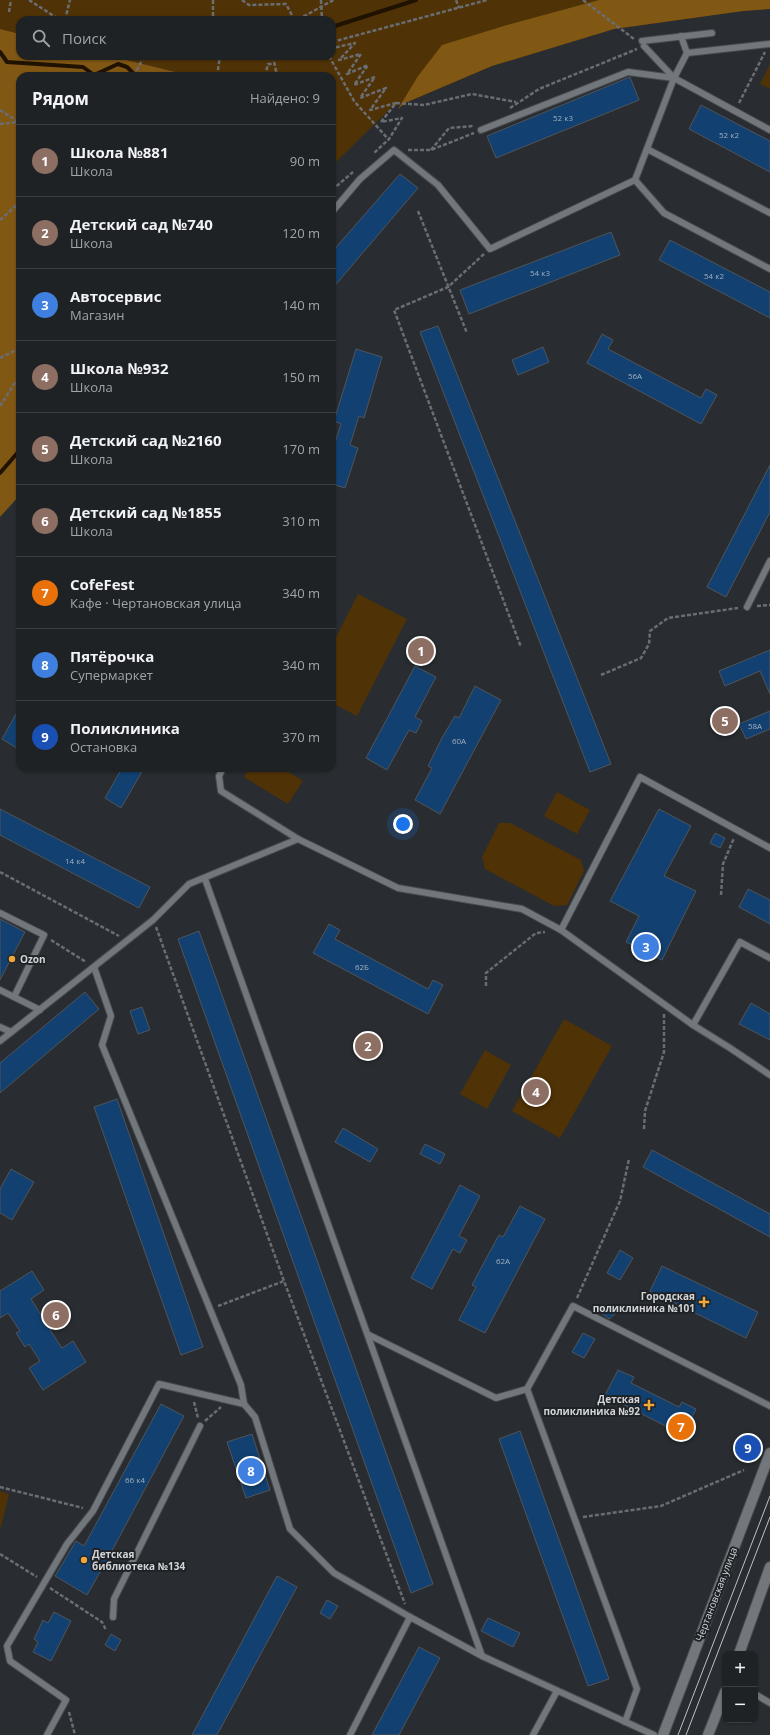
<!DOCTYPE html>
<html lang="ru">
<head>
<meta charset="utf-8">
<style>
	body { margin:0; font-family:"Open Sans",sans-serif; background:#2c2f32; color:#f1f3f6 }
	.controls { position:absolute; right:12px; bottom:12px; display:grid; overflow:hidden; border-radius:8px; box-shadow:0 1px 3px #0004 }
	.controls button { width:36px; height:36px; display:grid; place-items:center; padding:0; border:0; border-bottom:1px solid #3c3f42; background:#1f2225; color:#f1f3f6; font:20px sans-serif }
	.you { position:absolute; left:403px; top:824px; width:14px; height:14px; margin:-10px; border:3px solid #fff; border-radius:50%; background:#1a73e8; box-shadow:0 0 0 6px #1a73e833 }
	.badge { display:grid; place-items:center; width:26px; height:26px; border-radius:50%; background:#eea73d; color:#fff; font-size:13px; font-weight:700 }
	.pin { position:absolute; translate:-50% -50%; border:2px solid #fff; box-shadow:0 1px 4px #0006 }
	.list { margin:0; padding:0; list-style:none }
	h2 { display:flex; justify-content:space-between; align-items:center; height:52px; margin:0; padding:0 16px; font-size:17px }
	h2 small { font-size:13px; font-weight:400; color:#a1a4a7 }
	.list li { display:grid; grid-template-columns:26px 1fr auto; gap:12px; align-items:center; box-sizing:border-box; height:72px; padding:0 16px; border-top:1px solid #3c3f42 }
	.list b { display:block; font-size:15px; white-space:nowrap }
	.list p { margin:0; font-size:13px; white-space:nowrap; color:#a1a4a7 }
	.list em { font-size:13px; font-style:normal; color:#a1a4a7 }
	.icon { flex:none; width:22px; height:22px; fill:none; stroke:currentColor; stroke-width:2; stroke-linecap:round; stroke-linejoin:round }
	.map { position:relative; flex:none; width:770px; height:1735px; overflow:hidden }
	.search { position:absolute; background:#1f2225; box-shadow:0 1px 3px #0004; left:16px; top:16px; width:320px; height:44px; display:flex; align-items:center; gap:10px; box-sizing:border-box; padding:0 14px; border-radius:12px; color:#a1a4a7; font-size:15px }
	.panel { position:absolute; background:#1f2225; box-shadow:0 1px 3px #0004; left:16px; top:72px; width:320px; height:700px; border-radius:12px }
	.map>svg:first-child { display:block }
	.green { fill:#4f3205 }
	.forest { fill:#815714 }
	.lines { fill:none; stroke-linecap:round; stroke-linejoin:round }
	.stream { stroke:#201201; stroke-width:4 }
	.building { fill:#124171; stroke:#505459 }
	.lane-casing { stroke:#484a4e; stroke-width:8 }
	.secondary-casing { stroke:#484a4e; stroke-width:12 }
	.path { stroke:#6a6d71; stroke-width:2.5; stroke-dasharray:4 2; stroke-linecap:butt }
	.lane { stroke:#72777c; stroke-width:6 }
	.secondary { stroke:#72777c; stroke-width:10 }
	.tram { stroke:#bfc1c4; stroke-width:1 }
	.poi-dot { fill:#eea73d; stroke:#1f2327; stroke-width:1.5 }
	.labels { text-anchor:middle; stroke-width:4; stroke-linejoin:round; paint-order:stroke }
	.number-label { font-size:8px; fill:#a2afbe }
	.poi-label { font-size:10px; font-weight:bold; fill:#d2d4d7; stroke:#1f2327; text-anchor:start }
	.street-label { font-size:10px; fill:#d2d4d7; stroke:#1f2327 }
</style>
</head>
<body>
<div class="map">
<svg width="770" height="1735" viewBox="0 0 770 1735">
	<rect width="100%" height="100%" fill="#292d31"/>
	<g class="green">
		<polygon points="0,0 770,0 770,9 743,11 614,29 492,66 405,103 392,107 332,166 332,76 192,76 110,56 332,56 332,20 20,20 20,34 0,29"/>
		<polygon points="770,64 770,89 760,84"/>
		<polygon points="358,594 407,619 357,716 332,703 332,645"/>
		<polygon points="249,768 282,768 303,781 288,804 244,777"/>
		<polygon points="557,792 590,810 577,834 544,816"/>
		<polygon points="499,823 510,823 581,860 584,871 567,905 554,906 485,869 482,857"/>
		<polygon points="564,1019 612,1046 560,1138 512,1111"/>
		<polygon points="485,1050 511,1065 487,1109 460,1094"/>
		<polygon points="0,1491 9,1494 1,1527 0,1527"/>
	</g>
	<g class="forest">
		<polygon points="599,0 770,0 770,9 743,11 614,29 492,66 405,103 398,109 418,76 442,45 507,25"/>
		<polygon points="0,29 20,34 20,56 110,56 192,76 20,76 20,495 0,517"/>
	</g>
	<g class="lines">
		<g class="stream">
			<polyline points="332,27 416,0"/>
			<polyline points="0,52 7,62 83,67 94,75 118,64 127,67 136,76"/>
			<polyline points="0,473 20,450"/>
		</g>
	</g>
	<g class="building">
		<polygon points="630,77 639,100 496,158 487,136"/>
		<polygon points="701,105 770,141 770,172 689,129"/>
		<polygon points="400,174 418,188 332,289 332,252"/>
		<polygon points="611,232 620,255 469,314 460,290"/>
		<polygon points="670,240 770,292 770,318 659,260"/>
		<polygon points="438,326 611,764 590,772 420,332"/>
		<polygon points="602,334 613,340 608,349 701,398 706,389 717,395 701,424 587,363"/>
		<polygon points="543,347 549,362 518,375 512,360"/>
		<polygon points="356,349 382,357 364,418 359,416 350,445 358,448 345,488 332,484 332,452 341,424 334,421"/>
		<polygon points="770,465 770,512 726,597 707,587"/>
		<polygon points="770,650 770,694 760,671 725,686 719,671"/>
		<polygon points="415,666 436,677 415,717 422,721 416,733 409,730 387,770 366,758"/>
		<polygon points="475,686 501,700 440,814 415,800 432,768 428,766 443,736 455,716 459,718"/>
		<polygon points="20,707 20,750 2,739"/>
		<polygon points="770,711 770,729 746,739 739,724"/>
		<polygon points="122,768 144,768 121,808 105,798"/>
		<polygon points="0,809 150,887 139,908 0,835"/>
		<polygon points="659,809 691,826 664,876 696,891 662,960 626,942 639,916 610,901"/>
		<polygon points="715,833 725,838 720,848 710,843"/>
		<polygon points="748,889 770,900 770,924 739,907"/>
		<polygon points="0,919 25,932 0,980"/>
		<polygon points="329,924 340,930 335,939 428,989 433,980 443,985 428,1014 313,953"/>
		<polygon points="199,931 433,1584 411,1593 178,939"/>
		<polygon points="85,992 99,1009 0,1093 0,1063"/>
		<polygon points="751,1003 770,1014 770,1040 739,1024"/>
		<polygon points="142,1007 150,1030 138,1034 130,1011"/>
		<polygon points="117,1099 203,1347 181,1355 94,1107"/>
		<polygon points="343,1128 378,1149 370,1162 335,1142"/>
		<polygon points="425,1144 445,1154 440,1164 420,1154"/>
		<polygon points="652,1150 770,1214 770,1237 643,1167"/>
		<polygon points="11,1169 34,1182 12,1220 0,1213 0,1189"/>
		<polygon points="460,1185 480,1196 459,1236 467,1240 460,1253 453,1249 432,1289 411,1278"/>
		<polygon points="520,1206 545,1219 485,1333 459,1320 476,1287 472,1285 488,1255 499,1235 503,1237"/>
		<polygon points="620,1250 633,1258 620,1280 607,1273"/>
		<polygon points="662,1266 758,1312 746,1338 650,1291"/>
		<polygon points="32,1271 44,1290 31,1299 43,1318 47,1315 55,1327 50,1330 62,1348 73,1341 86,1362 43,1390 29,1368 40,1361 29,1344 25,1347 16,1333 20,1331 8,1313 0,1318 0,1291"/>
		<polygon points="607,1304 616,1313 609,1319 600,1312"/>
		<polygon points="583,1333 595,1339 584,1358 572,1352"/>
		<polygon points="618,1370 634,1377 631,1383 679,1407 682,1402 696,1409 683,1435 605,1395"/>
		<polygon points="161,1404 184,1416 107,1560 87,1595 55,1576 76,1541 84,1546"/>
		<polygon points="520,1431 609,1679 588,1686 499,1439"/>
		<polygon points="252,1434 270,1490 246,1498 227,1442"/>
		<polygon points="277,1576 297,1587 217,1735 192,1735"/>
		<polygon points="327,1600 338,1606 330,1619 320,1613"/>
		<polygon points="54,1612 71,1621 51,1661 33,1652 38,1642 34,1639 43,1620 48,1623"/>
		<polygon points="488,1618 520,1633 513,1647 481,1631"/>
		<polygon points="111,1634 121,1640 115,1651 105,1645"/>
		<polygon points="419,1647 440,1658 399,1735 372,1735"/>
	</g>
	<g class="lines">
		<g class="lane-casing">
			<g id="lane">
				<polyline points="681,36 687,53"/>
				<polyline points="642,41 712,33"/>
				<polyline points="644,46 674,78 770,130"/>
				<polyline points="481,130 628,72 674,78"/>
				<polyline points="647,149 770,213"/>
				<polyline points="635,180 664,213 770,269"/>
				<polyline points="332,212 360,179 394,150 438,185 490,249 635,180 674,78 687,53 769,44"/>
				<polyline points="747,607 770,561"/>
				<polyline points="223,768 219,776 221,791 298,839 398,888 522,909 561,930 693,1025 730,1048 770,1075"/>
				<polyline points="205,879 482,1656"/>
				<polyline points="0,913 44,935 14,997 0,990"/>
				<polyline points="561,930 640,777 770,848"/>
				<polyline points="94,967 111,1016 102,1045 241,1385 244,1404 255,1417 290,1529 334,1573 410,1617 482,1656 654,1735"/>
				<polyline points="14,997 40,1010"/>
				<polyline points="693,1025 740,942 770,958"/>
				<polyline points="0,1027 11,1032"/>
				<polyline points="0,1041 153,920 189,884 298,839"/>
				<polyline points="369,1335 496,1398 527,1389 573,1306 770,1406"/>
				<polyline points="527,1389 637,1689 625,1722"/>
				<polyline points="113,1617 114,1599 200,1426"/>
				<polyline points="755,1694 770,1703"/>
				<polyline points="47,1735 66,1700 10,1661 7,1646 67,1544 93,1511 159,1384 244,1404"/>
				<polyline points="350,1735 410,1617"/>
				<polyline points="533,1735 557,1691"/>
			</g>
		</g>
		<g class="secondary-casing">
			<g id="secondary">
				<polyline points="739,1654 770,1567"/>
				<polyline points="663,1735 770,1453"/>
				<polyline points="708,1735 725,1692"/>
			</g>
		</g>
		<g class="path">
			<polyline points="29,0 57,18 67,20"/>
			<polyline points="213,0 213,20"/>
			<polyline points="242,0 249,5 286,4 294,19"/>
			<polyline points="321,0 322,20"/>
			<polyline points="456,0 459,8"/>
			<polyline points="583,0 634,39"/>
			<polyline points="9,12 11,0"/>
			<polyline points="65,20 70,0"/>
			<path d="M 292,20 C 307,17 320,6 334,0"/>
			<polyline points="332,42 487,0"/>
			<polyline points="332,45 333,48 355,43 339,60 361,54 347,74 368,65 354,85 375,77 360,98 386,88 370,110 396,103 381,122 402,118 389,139 373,154"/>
			<polyline points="241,56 274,59 283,56"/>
			<polyline points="273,56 277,76"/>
			<polyline points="329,56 354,101 389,140"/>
			<polyline points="134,76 144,56"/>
			<polyline points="217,76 220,56"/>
			<polyline points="265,76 268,64 275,64"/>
			<polyline points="396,103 424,105 472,94 516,102"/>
			<polyline points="739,103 765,52"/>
			<polyline points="510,108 539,89 637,49"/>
			<polyline points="0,110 19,122"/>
			<polyline points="0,124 19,122"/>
			<polyline points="408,150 431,150 474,133"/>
			<polyline points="431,150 449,128 474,126"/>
			<polyline points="332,190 353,172"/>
			<polyline points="418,211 467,333"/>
			<polyline points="0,220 20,202"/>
			<polyline points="484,254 448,287 394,310 521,647"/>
			<polyline points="0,358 20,348"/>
			<polyline points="0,406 20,375"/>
			<polyline points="757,606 770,605"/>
			<polyline points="601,675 641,658 649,644 650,631 668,618 738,608"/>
			<polyline points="0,872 119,936"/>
			<polyline points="721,895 723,864 734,838"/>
			<polyline points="156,927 284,1281 405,1604"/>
			<polyline points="51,940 86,962"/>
			<polyline points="486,986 486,973 536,933 545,932"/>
			<polyline points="644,1129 645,1111 664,1052 664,1014"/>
			<polyline points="577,1298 620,1201 629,1159"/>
			<polyline points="218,1306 284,1281"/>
			<polyline points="194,1402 198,1418"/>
			<polyline points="205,1421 221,1407"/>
			<polyline points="0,1487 83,1508"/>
			<polyline points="583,1517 661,1506 744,1470"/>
			<polyline points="0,1554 37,1577"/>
			<polyline points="50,1588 102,1622 106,1630"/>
			<polyline points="69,1712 75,1735"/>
		</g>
		<use href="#lane" class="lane"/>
		<use href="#secondary" class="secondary"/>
		<g class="tram">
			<polyline points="678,1735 770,1496"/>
			<polyline points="686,1735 770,1517"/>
		</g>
	</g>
	<g class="poi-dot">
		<circle cx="12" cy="959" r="4"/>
		<path d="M702 1296h4v4h4v4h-4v4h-4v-4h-4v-4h4z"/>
		<path d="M647 1399h4v4h4v4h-4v4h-4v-4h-4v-4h4z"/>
		<circle cx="84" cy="1560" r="4"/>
	</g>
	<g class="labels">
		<g class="number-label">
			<text x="563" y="121">52 к3</text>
			<text x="729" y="138">52 к2</text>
			<text x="540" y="276">54 к3</text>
			<text x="714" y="279">54 к2</text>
			<text x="635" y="379">56А</text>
			<text x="755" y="729">58А</text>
			<text x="459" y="744">60А</text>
			<text x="75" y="864">14 к4</text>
			<text x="362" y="970">62Б</text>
			<text x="503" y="1264">62А</text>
			<text x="135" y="1483">66 к4</text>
		</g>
		<g class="poi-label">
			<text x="20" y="963">Ozon</text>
			<text x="695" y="1300" text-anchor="end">Городская<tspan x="695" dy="12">поликлиника №101</tspan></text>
			<text x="640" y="1403" text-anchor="end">Детская<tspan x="640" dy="12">поликлиника №92</tspan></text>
			<text x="92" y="1558">Детская<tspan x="92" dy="12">библиотека №134</tspan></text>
		</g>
		<g class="street-label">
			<text transform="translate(716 1594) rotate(-69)" y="4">Чертановская улица</text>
		</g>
	</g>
</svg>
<div class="controls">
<button>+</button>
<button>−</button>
</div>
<div class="you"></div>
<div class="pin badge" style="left:421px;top:651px;background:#8d6e63">1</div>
<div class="pin badge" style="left:368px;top:1046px;background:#8d6e63">2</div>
<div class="pin badge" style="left:646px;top:947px;background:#3f7fe0">3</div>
<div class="pin badge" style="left:536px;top:1092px;background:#8d6e63">4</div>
<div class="pin badge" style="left:725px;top:721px;background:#8d6e63">5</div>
<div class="pin badge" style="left:56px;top:1315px;background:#8d6e63">6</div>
<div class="pin badge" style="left:681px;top:1427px;background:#e8710a">7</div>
<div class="pin badge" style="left:251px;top:1471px;background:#3f7fe0">8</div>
<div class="pin badge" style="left:748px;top:1448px;background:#1a4fb4">9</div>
<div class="search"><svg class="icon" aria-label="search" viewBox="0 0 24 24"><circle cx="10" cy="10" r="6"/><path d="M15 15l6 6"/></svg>Поиск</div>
<section class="panel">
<h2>Рядом<small>Найдено: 9</small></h2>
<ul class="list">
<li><span class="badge" style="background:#8d6e63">1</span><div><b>Школа №881</b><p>Школа</p></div><em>90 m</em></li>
<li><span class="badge" style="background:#8d6e63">2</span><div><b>Детский сад №740</b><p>Школа</p></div><em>120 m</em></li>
<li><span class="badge" style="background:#3f7fe0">3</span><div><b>Автосервис</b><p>Магазин</p></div><em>140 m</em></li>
<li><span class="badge" style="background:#8d6e63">4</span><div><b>Школа №932</b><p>Школа</p></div><em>150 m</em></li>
<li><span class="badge" style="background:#8d6e63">5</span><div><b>Детский сад №2160</b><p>Школа</p></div><em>170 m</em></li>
<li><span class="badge" style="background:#8d6e63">6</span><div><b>Детский сад №1855</b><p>Школа</p></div><em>310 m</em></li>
<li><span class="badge" style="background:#e8710a">7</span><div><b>CofeFest</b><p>Кафе · Чертановская улица</p></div><em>340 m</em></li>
<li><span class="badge" style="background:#3f7fe0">8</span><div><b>Пятёрочка</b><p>Супермаркет</p></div><em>340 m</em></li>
<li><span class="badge" style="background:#1a4fb4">9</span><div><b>Поликлиника</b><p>Остановка</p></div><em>370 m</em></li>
</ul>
</section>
</div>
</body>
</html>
